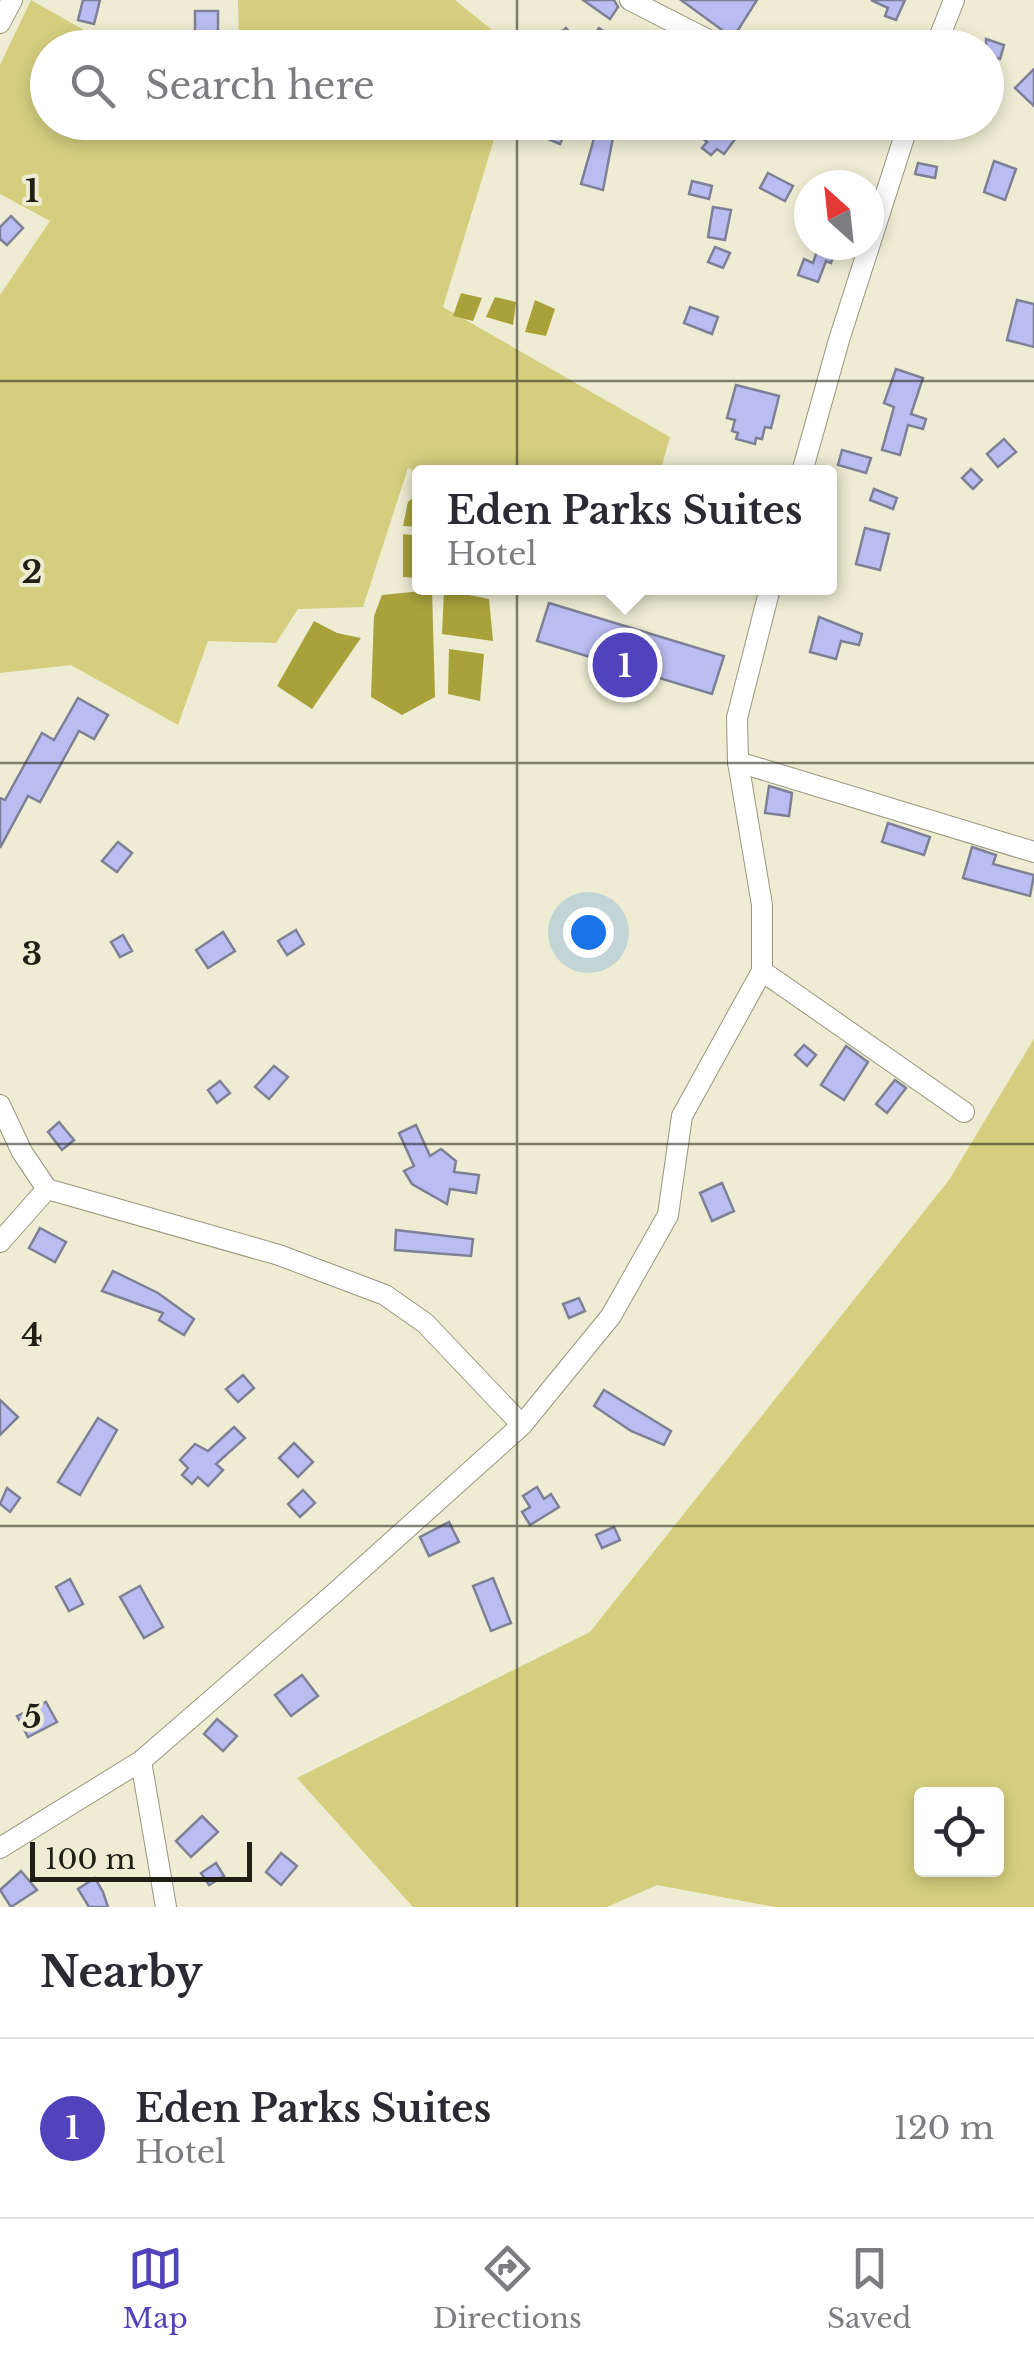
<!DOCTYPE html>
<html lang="en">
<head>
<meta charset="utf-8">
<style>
	body { margin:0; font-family:"Libre Baskerville",serif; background:#f2f2f3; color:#2b2b33 }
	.controls { position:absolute; right:30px; bottom:30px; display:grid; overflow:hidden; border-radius:10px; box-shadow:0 5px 15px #0003 }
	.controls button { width:90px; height:90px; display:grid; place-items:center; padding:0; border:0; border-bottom:2px solid #e1e1e2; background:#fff; color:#2b2b33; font:50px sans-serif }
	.compass { position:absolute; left:794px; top:170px; width:90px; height:90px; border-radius:50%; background:#fff; box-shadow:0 5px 15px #0003; rotate:333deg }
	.scale { position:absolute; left:30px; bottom:25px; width:222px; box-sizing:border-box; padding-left:10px; border:5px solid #212017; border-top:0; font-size:28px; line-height:35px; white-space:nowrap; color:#212017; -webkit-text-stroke:8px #eeedd3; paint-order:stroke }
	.you { position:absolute; left:588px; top:932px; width:35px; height:35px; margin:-25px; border:8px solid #fff; border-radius:50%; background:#1a73e8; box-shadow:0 0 0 15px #1a73e833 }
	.badge { display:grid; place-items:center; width:65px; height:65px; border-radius:50%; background:#5143bb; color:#fff; font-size:32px; font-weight:700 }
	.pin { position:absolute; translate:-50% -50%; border:5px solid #fff; box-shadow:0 2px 10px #0006 }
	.popup { position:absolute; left:412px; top:465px; width:425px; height:130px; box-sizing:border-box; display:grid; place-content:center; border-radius:10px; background:#fff; filter:drop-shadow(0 2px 8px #0005); font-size:32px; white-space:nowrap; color:#7c7c81 }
	.popup b { font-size:38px; color:#2b2b33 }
	.popup::after { content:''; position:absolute; left:50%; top:100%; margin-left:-20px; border:20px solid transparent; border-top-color:#fff }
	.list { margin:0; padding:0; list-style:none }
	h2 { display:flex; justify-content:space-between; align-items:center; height:130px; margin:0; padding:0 40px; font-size:42px }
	h2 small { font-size:32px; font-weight:400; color:#7c7c81 }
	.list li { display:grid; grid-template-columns:65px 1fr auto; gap:30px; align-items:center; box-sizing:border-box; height:180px; padding:0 40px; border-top:2px solid #e1e1e2 }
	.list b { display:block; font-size:38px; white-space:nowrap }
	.list p { margin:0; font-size:32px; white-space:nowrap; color:#7c7c81 }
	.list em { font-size:32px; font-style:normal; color:#7c7c81 }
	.icon { flex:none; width:55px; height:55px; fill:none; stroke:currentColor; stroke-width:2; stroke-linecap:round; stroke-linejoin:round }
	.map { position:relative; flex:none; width:1034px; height:1907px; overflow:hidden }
	.search { position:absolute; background:#fff; box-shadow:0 5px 15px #0003; left:30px; right:30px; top:30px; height:110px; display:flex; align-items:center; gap:25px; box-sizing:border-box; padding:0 35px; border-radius:55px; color:#7c7c81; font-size:38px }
	.sheet { height:310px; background:#fff }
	nav { display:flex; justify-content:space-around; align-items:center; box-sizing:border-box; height:140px; border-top:2px solid #e1e1e2; background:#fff; font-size:28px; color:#7c7c81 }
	nav a { display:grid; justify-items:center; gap:5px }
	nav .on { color:#5143bb }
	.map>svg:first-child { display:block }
	.green { fill:#d4ce7e; fill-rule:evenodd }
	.water { fill:#a9a23b }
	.building { fill:#babdf2; stroke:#7e8096; stroke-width:2.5 }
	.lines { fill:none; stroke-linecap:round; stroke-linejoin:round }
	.minor-casing { stroke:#97967e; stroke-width:22 }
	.minor { stroke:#fff; stroke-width:20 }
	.grid { fill:none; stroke:#212017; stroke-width:2.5; stroke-opacity:0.55 }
	.grid-label { font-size:32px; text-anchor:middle; font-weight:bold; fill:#212017; stroke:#eeedd3; stroke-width:8; stroke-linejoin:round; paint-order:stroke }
</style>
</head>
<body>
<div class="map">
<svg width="1034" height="1907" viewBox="0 0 1034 1907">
	<rect width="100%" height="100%" fill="#eeedd3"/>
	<g class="green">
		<polygon points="31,0 114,47 48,48 48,122 499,123 443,307 670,437 660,472 420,474 408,468 363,607 298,609 276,643 208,641 178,725 71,665 0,673 0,295 50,221 0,194 0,65"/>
		<polygon points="238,0 455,0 513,47 239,47"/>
		<path d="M 1034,1039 L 1034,1907 L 775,1907 L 657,1885 L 607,1907 L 413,1907 L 297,1778 L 590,1632 L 949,1180 ZM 922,1794 L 996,1794 L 996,1870 L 922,1870 Z"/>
	</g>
	<g class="water">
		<polygon points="461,293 482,298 473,321 453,316"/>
		<polygon points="495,297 516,302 513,325 486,317"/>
		<polygon points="535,300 555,309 546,336 525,332"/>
		<polygon points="420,492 420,527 403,526 408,502"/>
		<polygon points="403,534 420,536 420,578 403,577"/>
		<polygon points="432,590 435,697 402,715 371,697 374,616 382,595"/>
		<polygon points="444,590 489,599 493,641 442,634"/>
		<polygon points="314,621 337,633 361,638 312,709 277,686"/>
		<polygon points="449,649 484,654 480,701 448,694"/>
	</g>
	<g class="building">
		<polygon points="83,0 100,0 94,24 78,20"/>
		<polygon points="583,0 614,0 618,7 610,19"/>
		<polygon points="681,0 757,0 733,38"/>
		<polygon points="871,0 905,0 896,20 885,16 888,8"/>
		<polygon points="195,11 218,11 218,48 205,48 205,41 195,41"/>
		<polygon points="566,28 582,48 564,48 555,37"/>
		<polygon points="599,28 612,37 604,48 584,48"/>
		<polygon points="986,39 1004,45 1000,59 986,55"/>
		<polygon points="1034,69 1034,106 1015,88"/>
		<polygon points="547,122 566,130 560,144 541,136"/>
		<polygon points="712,122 726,122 734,128 730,133 736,138 724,154 717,149 711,155 702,148 707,142 701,137"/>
		<polygon points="597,128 614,132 603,190 581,184"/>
		<polygon points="994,161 1016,169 1005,200 984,192"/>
		<polygon points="918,163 937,167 935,178 915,174"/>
		<polygon points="768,173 793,186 785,201 760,188"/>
		<polygon points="692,181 712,186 709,199 689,194"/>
		<polygon points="713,207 731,210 725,240 708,237"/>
		<polygon points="11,216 23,228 7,245 0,239 0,227"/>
		<polygon points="819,245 836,250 831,263 826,261 818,282 798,275 804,259 813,263"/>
		<polygon points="715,247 730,253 723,268 708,262"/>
		<polygon points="1017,300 1034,304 1034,347 1007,340"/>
		<polygon points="690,307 718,317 712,334 684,323"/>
		<polygon points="896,369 923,378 911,414 926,419 923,429 908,425 900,455 882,450 894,407 884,403"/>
		<polygon points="736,385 779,396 771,428 765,427 762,439 756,438 755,444 736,439 738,433 732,431 735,420 727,418"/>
		<polygon points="1004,439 1016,452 998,467 987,454"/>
		<polygon points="842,450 871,458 866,473 838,465"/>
		<polygon points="971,469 982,480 973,489 962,478"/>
		<polygon points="874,489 897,498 893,509 870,500"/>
		<polygon points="865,528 889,534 880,570 856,564"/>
		<polygon points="549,603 724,656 712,694 537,641"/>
		<polygon points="819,617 862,634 859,645 841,641 836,659 810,652"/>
		<polygon points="78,698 108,715 94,739 79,731 40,802 28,796 0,848 0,798 5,800 42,733 54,740"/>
		<polygon points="769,786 792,793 789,816 765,813"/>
		<polygon points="888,823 930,837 924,855 882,842"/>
		<polygon points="118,842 132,853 117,872 102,861"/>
		<polygon points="972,847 996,855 993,864 1034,875 1030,896 963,878"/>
		<polygon points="296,930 304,944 287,955 278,941"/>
		<polygon points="223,932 235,951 208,968 196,950"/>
		<polygon points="123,935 132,951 120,957 111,942"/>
		<polygon points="804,1045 816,1055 807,1066 795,1055"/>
		<polygon points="846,1046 868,1062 844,1100 821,1085"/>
		<polygon points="274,1066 288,1077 269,1099 255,1087"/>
		<polygon points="895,1080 906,1088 887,1113 876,1104"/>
		<polygon points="220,1081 230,1093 217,1103 208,1090"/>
		<polygon points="59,1122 74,1140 62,1150 48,1132"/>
		<polygon points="416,1125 430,1156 441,1149 456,1161 454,1172 479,1175 476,1193 450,1189 447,1204 412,1184 404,1171 414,1166 399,1133"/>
		<polygon points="722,1183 734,1211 712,1221 700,1193"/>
		<polygon points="40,1228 66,1242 55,1262 29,1248"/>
		<polygon points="396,1230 473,1239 471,1256 395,1250"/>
		<polygon points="113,1271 158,1293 194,1319 184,1335 159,1320 163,1313 102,1291"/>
		<polygon points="579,1298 585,1311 569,1318 563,1304"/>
		<polygon points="243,1375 254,1388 238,1402 226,1389"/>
		<polygon points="604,1390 671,1431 664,1445 631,1431 594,1406"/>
		<polygon points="0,1400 18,1417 0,1435"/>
		<polygon points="98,1418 117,1430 80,1495 58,1482"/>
		<polygon points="234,1427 245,1438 216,1464 223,1470 208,1486 198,1477 192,1484 182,1475 188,1468 180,1460 195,1444 208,1451"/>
		<polygon points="294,1443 313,1462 298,1477 279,1458"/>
		<polygon points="537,1487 544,1499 551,1494 559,1507 530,1525 522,1512 530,1507 523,1496"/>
		<polygon points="7,1488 20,1498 10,1512 0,1504"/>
		<polygon points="303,1490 315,1503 300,1517 288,1504"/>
		<polygon points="449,1522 459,1542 429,1556 420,1537"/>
		<polygon points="614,1527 620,1540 602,1548 596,1535"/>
		<polygon points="493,1578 511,1623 491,1631 473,1586"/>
		<polygon points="70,1579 83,1604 69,1611 56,1587"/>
		<polygon points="140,1586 163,1627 144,1638 120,1597"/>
		<polygon points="302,1675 318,1696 291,1716 275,1695"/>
		<polygon points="46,1702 57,1722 28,1737 17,1716"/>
		<polygon points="217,1719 237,1736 223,1751 204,1734"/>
		<polygon points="202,1816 218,1832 191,1857 176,1841"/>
		<polygon points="281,1853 297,1866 281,1885 266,1872"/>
		<polygon points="216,1863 224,1876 209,1885 201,1873"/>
		<polygon points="21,1871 37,1890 11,1907 0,1890"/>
		<polygon points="95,1878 103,1892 108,1907 89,1907 78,1889"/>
	</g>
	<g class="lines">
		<g class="minor-casing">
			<g id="minor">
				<polyline points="630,0 724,48"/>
				<polyline points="0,23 12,0"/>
				<polyline points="935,48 954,0"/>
				<polyline points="802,472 839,340 909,122"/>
				<polyline points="738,762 1034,852"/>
				<polyline points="762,971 964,1112"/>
				<polyline points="0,1105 22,1152 47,1189 279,1255 385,1295 425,1323 522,1425"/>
				<polyline points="0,1242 47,1189"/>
				<polyline points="141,1761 166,1907"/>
				<polyline points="0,1848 141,1761 337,1591 522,1425 611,1316 668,1215 682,1116 762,971 762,905 738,762 737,718 770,588"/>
			</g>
		</g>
		<use href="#minor" class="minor"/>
	</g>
	<path class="grid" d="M 517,0 L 517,48M 517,122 L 517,1907M 0,381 L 1034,381M 0,763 L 1034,763M 0,1144 L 1034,1144M 0,1526 L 1034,1526"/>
	<g class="grid-label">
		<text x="32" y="202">1</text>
		<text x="32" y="583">2</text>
		<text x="32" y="965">3</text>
		<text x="32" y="1346">4</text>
		<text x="32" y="1728">5</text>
	</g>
</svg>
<div class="controls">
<button><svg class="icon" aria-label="locate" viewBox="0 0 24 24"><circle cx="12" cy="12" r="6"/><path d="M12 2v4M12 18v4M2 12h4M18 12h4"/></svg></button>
</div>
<svg class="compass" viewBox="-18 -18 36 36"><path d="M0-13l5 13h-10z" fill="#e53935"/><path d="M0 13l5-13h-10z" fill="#7c7c81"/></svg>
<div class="scale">100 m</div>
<div class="you"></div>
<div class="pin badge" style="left:625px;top:665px">1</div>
<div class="popup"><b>Eden Parks Suites</b>Hotel</div>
<div class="search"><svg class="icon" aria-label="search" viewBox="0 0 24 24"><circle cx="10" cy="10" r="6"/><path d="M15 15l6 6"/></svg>Search here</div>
</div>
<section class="sheet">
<h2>Nearby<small></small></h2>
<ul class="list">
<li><span class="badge">1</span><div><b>Eden Parks Suites</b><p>Hotel</p></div><em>120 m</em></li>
</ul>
</section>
<nav>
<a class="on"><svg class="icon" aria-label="map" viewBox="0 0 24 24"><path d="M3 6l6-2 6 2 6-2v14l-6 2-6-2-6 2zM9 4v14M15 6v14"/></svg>Map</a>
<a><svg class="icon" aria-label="directions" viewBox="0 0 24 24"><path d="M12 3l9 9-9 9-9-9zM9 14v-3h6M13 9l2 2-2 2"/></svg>Directions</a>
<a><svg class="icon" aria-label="saved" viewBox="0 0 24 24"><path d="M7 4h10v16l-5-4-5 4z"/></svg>Saved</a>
</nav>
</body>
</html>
